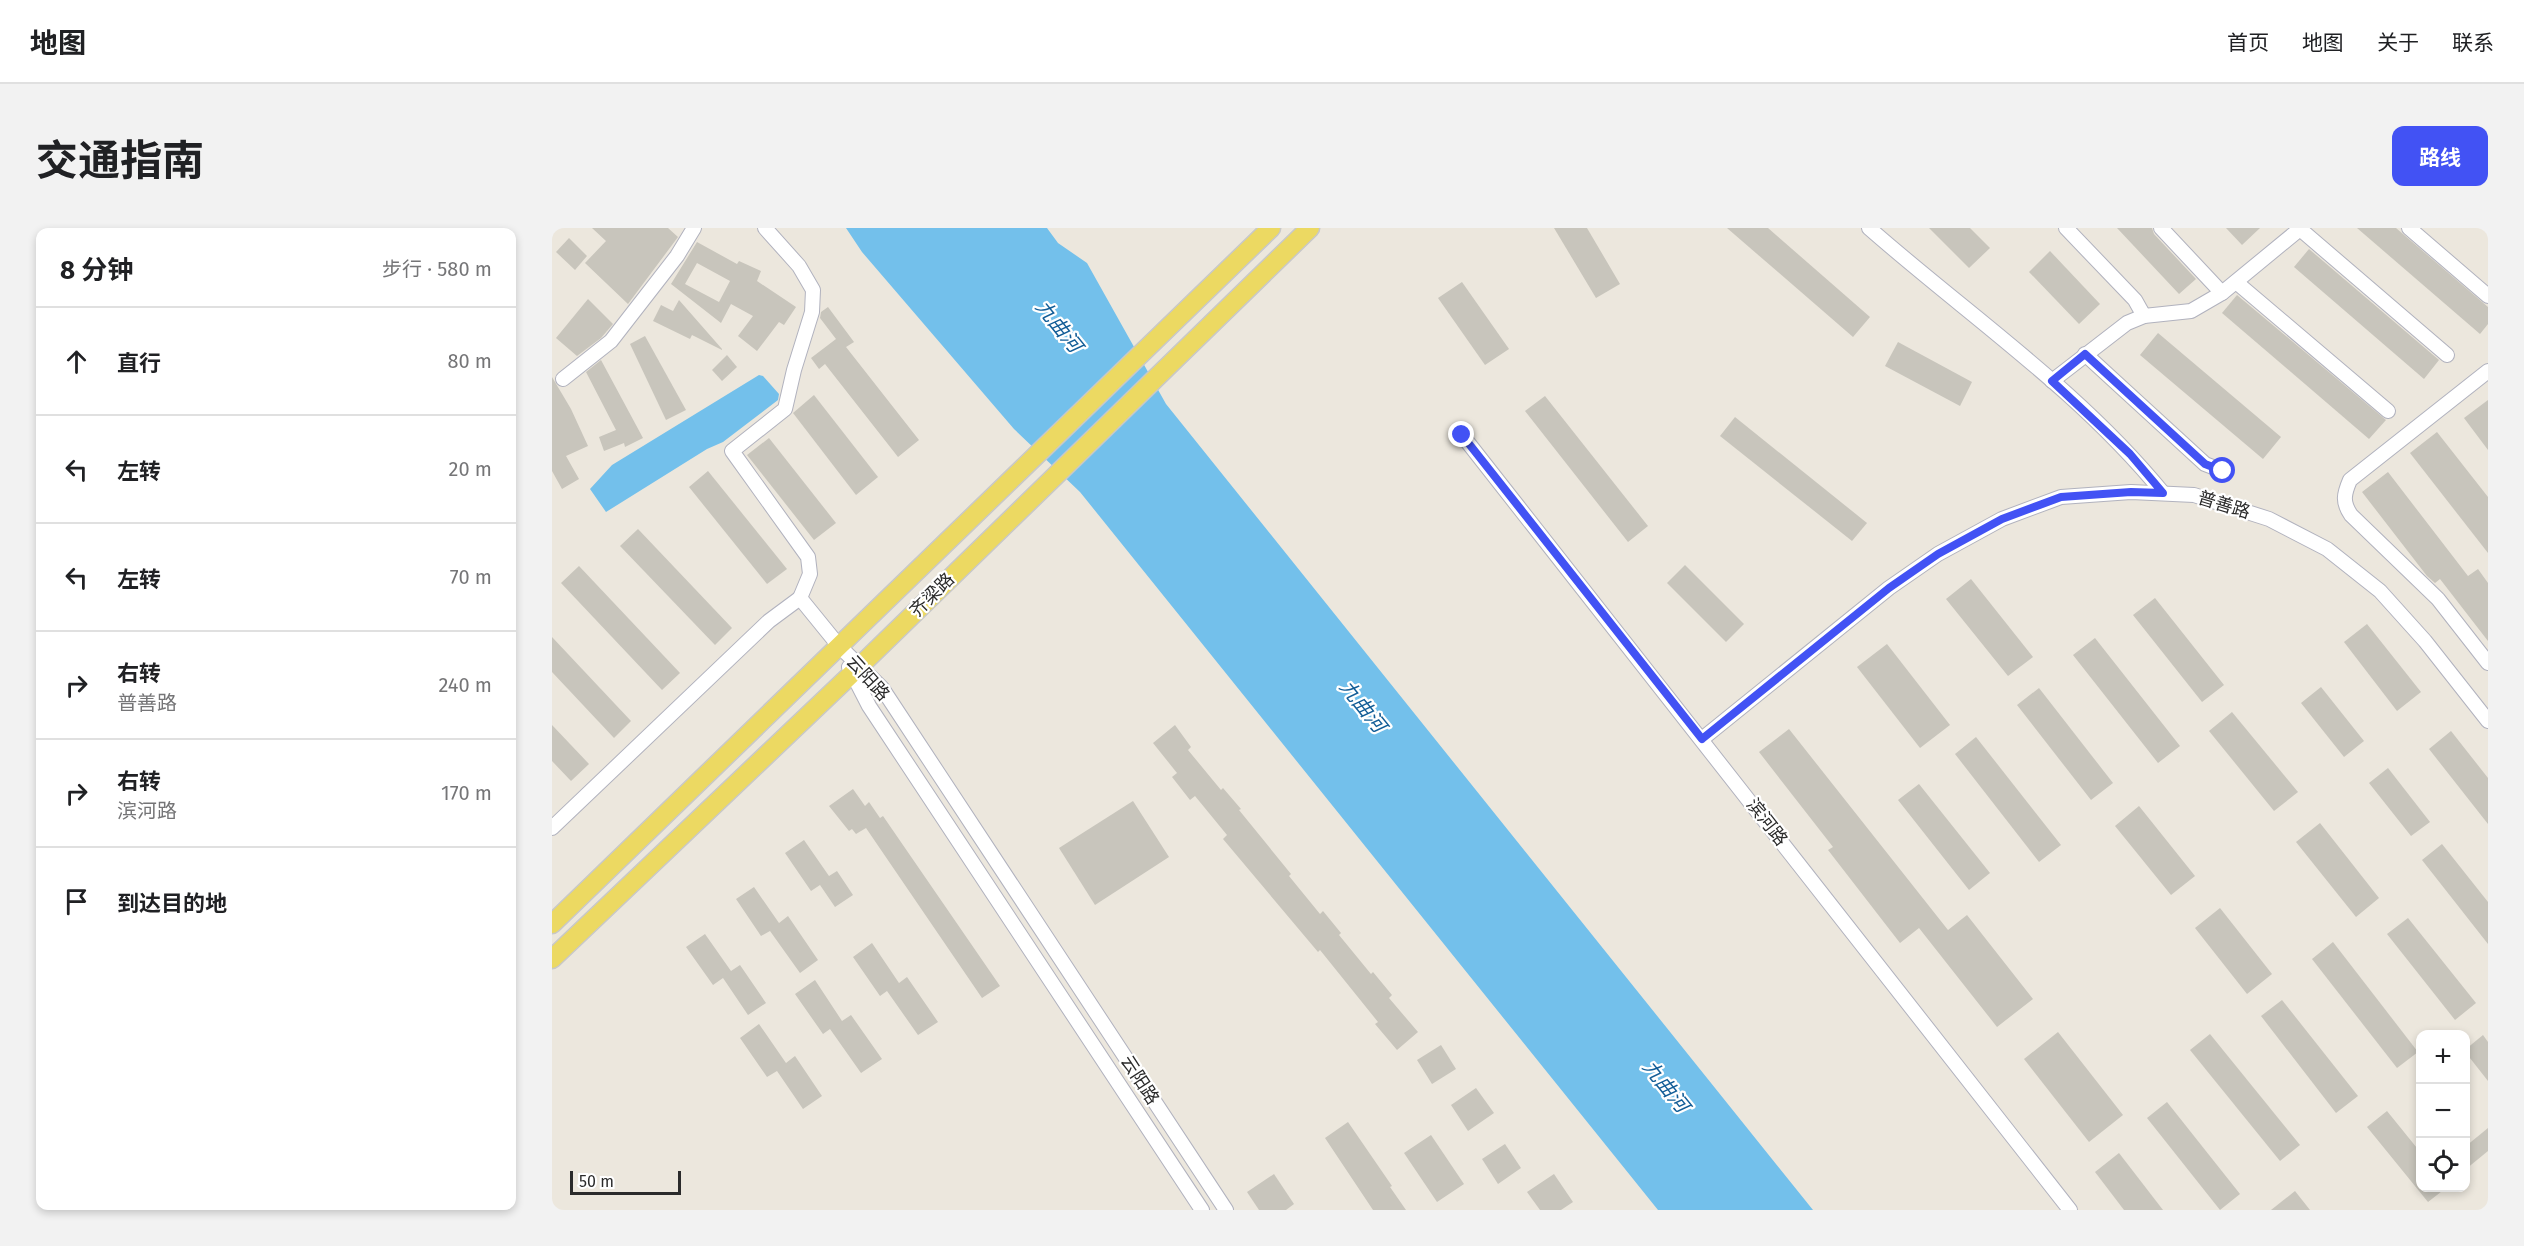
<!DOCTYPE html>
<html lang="zh">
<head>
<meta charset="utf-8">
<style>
	body { margin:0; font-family:"Fira Sans","Noto Sans SC",sans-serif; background:#f2f2f2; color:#202124 }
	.controls { position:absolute; right:18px; bottom:18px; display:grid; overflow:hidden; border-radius:12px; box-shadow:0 3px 9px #0003 }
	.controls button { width:54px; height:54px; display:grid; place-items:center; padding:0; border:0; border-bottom:2px solid #e0e0e0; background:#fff; color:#202124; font:30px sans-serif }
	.scale { position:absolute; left:18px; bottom:15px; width:111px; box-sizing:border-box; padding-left:6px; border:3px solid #2b2b2b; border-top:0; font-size:16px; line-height:21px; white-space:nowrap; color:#2b2b2b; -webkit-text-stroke:4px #fff; paint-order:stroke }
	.stop { position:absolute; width:18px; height:18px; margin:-14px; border:4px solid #4252f4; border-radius:50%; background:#fff }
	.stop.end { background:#4252f4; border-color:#fff; box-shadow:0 2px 6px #0008 }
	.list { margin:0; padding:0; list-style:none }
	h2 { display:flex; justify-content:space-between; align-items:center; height:78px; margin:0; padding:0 24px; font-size:26px }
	h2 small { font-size:20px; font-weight:400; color:#757577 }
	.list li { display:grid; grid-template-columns:39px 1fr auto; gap:18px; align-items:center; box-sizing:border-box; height:108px; padding:0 24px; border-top:2px solid #e0e0e0 }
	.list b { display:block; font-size:22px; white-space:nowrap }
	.list p { margin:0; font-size:20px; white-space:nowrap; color:#757577 }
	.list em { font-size:20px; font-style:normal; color:#757577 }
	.icon { flex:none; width:33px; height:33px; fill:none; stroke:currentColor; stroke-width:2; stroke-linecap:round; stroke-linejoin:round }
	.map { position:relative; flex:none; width:1936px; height:982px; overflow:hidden; border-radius:12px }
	header { display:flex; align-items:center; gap:36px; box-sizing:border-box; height:84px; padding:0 30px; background:#fff; border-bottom:2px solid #e0e0e0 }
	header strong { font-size:28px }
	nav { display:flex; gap:33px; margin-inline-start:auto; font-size:21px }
	.intro { display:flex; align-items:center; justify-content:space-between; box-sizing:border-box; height:144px; padding:0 36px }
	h1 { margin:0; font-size:42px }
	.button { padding:15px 27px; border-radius:12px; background:#4252f4; color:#fff; font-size:21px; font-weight:700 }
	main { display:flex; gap:36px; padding:0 36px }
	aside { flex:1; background:#fff; border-radius:12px; box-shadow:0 3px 9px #0003 }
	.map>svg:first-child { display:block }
	.water { fill:#73c0eb }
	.building { fill:#c8c5bc; fill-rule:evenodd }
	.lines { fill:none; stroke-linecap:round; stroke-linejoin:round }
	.minor-casing { stroke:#b1b2be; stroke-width:16 }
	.major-casing { stroke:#c8c8c8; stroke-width:21 }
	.minor { stroke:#fff; stroke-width:14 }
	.major { stroke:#ecd962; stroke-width:18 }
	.route { stroke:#4252f4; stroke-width:8 }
	.labels { text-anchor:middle; stroke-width:4.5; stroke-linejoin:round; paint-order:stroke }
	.street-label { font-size:18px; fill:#2b2b2b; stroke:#fff }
	.water-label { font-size:20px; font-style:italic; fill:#125d97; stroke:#fff }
</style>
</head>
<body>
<header>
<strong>地图</strong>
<nav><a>首页</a><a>地图</a><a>关于</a><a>联系</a></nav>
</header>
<div class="intro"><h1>交通指南</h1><a class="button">路线</a></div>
<main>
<aside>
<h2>8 分钟<small>步行 · 580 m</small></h2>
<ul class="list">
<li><svg class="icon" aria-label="ahead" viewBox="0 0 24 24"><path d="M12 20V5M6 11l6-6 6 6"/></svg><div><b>直行</b></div><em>80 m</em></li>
<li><svg class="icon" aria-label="left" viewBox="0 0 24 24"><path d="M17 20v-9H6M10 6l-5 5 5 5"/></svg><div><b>左转</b></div><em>20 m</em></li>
<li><svg class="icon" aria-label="left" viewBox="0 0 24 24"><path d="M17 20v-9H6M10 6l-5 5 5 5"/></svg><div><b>左转</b></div><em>70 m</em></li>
<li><svg class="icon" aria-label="right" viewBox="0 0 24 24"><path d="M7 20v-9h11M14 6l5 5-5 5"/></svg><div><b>右转</b><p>普善路</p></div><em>240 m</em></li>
<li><svg class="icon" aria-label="right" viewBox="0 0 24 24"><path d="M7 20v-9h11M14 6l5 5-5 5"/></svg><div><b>右转</b><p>滨河路</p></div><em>170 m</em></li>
<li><svg class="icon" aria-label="arrive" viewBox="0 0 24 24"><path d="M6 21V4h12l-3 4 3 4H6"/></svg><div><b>到达目的地</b></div></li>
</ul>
</aside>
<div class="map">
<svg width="1936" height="982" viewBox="0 0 1936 982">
	<rect width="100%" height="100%" fill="#ece7dd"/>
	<g class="water">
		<polygon points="294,0 495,0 506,15 535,35 614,176 1261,982 1106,982 528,264 462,201 310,24"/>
		<polygon points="207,147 211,148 227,166 226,172 171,214 155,221 54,284 38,261 60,237"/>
	</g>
	<g class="building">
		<polygon points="40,0 116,0 126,9 76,76 33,35 54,13"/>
		<polygon points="1002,0 1035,0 1068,56 1044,70"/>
		<polygon points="1175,0 1216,0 1318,89 1301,109"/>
		<polygon points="1377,0 1418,0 1438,20 1417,40"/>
		<polygon points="1565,0 1600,0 1602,6 1644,51 1627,66"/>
		<polygon points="1674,0 1708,0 1690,17"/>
		<polygon points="1805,0 1844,0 1936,79 1936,96 1928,106"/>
		<polygon points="17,10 35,28 23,42 4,24"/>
		<path d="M 145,14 L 185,36 L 187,33 L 209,43 L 205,53 L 244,79 L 232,97 L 227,94 L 205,123 L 186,108 L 201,88 L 179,76 L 169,95 L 119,56 ZM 145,35 L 178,53 L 167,74 L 133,56 Z"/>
		<polygon points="1757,21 1887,132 1872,151 1742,39"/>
		<polygon points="1498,23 1548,76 1527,96 1477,44"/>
		<polygon points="910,54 957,121 933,137 886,70"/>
		<polygon points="1685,67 1834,192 1817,211 1670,85"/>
		<polygon points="36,71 61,96 49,110 25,128 4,110"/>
		<polygon points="127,72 170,121 170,122 140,107 138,111 101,93 109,77 121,83"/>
		<polygon points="276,79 302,114 294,119 367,212 346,229 273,136 267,141 259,130 284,111 268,90 269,84"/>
		<polygon points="1606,105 1729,209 1711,231 1588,127"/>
		<polygon points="93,108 134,182 114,192 78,116"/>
		<polygon points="1346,114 1420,154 1408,178 1333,138"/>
		<polygon points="175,127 185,139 170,153 160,142"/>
		<polygon points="49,132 91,210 73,219 72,215 52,223 47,209 64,202 34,144"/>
		<polygon points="0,149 19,181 36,218 14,228 27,251 10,261 0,243"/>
		<polygon points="262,167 326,249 304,267 241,185"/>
		<polygon points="993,168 1096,298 1076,314 973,183"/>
		<polygon points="1936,172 1936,222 1912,190"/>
		<polygon points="1183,189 1315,295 1300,313 1168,208"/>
		<polygon points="1885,204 1936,269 1936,325 1858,225"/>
		<polygon points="217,210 284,295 262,312 195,227"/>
		<polygon points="156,243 235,341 215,356 137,259"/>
		<polygon points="1836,244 1916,348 1926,341 1936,355 1936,413 1888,351 1883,355 1875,348 1810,264"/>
		<polygon points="86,301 180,400 163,417 68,318"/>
		<polygon points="1133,337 1192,396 1174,414 1115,355"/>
		<polygon points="27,338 128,445 110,462 9,355"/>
		<polygon points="1419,351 1481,429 1456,448 1394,371"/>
		<polygon points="1603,370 1672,457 1650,474 1581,387"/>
		<polygon points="1815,396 1869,464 1845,483 1792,414"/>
		<polygon points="0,409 79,493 62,510 0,444"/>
		<polygon points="1543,410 1628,518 1606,535 1521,427"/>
		<polygon points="1335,416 1398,497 1368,520 1305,439"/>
		<polygon points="1769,459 1812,513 1792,529 1749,475"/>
		<polygon points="1487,460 1561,555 1539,572 1465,477"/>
		<polygon points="1680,484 1746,564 1722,583 1657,503"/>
		<polygon points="0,497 37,536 19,553 0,533"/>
		<polygon points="623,497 639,519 636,522 669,562 671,560 689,581 687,582 739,646 737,648 768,686 771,683 789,705 787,707 819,746 821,744 840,767 837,770 866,804 845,822 823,796 826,794 768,722 766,724 671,611 675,607 643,568 638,572 620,549 625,545 601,515"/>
		<polygon points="1237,501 1396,702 1415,687 1481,771 1445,799 1367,700 1348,715 1276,622 1281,619 1207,524"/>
		<polygon points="1899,503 1936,550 1936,596 1877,521"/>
		<polygon points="1424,509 1509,617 1487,634 1403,526"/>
		<polygon points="1836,540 1878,594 1859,608 1817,555"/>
		<polygon points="1367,556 1438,645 1417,662 1346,572"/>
		<polygon points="301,561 313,578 317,574 328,590 331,588 448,758 430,770 314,600 304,606 300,601 297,603 277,578"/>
		<polygon points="581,573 617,629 543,677 507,620"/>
		<polygon points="1587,578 1643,648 1619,667 1563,598"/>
		<polygon points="1768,595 1827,670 1804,689 1744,614"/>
		<polygon points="252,612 277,648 285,643 301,667 283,679 268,657 259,663 233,625"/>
		<polygon points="1890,616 1936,674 1936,716 1870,632"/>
		<polygon points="202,659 227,695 236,688 266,732 248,745 218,703 209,708 184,671"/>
		<polygon points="1668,680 1720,746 1695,766 1643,700"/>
		<polygon points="1856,690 1924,775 1903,792 1835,706"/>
		<polygon points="153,706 179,743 188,737 214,775 196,787 171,750 161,757 134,719"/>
		<polygon points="1781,714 1866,824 1845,840 1760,731"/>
		<polygon points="320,715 347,755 355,749 386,794 366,807 335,763 328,768 301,729"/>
		<polygon points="263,752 290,793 299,787 330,831 309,845 278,801 271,806 243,766"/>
		<polygon points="1730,772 1806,868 1784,885 1709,788"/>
		<polygon points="207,796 234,835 243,828 270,868 251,881 225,843 215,849 188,810"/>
		<polygon points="1506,804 1571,887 1537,914 1472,831"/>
		<polygon points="1658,806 1748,917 1728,933 1638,822"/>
		<polygon points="1931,807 1936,814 1936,853 1914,825 1914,821"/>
		<polygon points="889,817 904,841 880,856 865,832"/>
		<polygon points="924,860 942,885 916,903 899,877"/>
		<polygon points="1615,874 1688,966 1668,982 1595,890"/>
		<polygon points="1835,883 1869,925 1869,960 1894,960 1876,974 1815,899"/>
		<polygon points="796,894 840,958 838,959 854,982 821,982 773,910"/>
		<polygon points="1936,900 1936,923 1914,941 1914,918"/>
		<polygon points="879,907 912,956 885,974 852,925"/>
		<polygon points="953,916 969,940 946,956 930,931"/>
		<polygon points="1567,925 1611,982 1572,982 1543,944"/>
		<polygon points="722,946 742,976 734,982 707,982 695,964"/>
		<polygon points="1002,946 1021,974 1009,982 988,982 975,964"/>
		<polygon points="1743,963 1758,982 1719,982"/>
	</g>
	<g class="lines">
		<g class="minor-casing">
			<g id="minor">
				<polyline points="213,0 247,38 261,62 260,84 242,142 233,181 180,223 256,329 258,346 248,370"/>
				<path d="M 1317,0 C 1416,87 1527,162 1611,265"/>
				<polyline points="1514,0 1583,72 1592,88"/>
				<polyline points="1609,0 1670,65"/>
				<polyline points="1857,0 1936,68"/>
				<polyline points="1748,1 1895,127"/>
				<polyline points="1684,54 1836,183"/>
				<polyline points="1533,126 1653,236 1671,243"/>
				<path d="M 1936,143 L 1798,252 C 1792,266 1790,274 1799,287 L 1886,371 L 1936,435"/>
				<polyline points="11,151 59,113 125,28 142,0"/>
				<polyline points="1500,153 1575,95 1592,88 1639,83 1670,65 1749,0"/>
				<polyline points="910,207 1518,982"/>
				<polyline points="297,439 317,478 650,982"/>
				<polyline points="1150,511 1337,360 1386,326 1450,291 1509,269 1579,264 1642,267 1717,291 1775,321 1828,363 1873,413 1936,493"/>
				<polyline points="0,600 217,393 248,370 287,418 330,460 674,982"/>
			</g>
		</g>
		<g class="major-casing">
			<g id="major">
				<polyline points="0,696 719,0"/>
				<polyline points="0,731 308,438 758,0"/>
			</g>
		</g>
		<use href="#minor" class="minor"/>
		<use href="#major" class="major"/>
	</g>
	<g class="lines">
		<polyline class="route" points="910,207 1150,511 1337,360 1386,326 1450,291 1509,269 1579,264 1611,265 1578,226 1500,153 1533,126 1653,236 1671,243"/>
	</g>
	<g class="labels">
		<g class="street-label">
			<text transform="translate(1672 277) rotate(17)" y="6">普善路</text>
			<text transform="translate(380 367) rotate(-45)" y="6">齐梁路</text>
			<text transform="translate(316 450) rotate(48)" y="6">云阳路</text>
			<text transform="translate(1215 594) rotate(52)" y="6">滨河路</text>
			<text transform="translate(588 852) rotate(57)" y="6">云阳路</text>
		</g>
		<g class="water-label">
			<text transform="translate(507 98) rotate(51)" y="7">九曲河</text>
			<text transform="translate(811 478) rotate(51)" y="7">九曲河</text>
			<text transform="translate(1114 858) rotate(51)" y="7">九曲河</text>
		</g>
	</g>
</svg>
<div class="controls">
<button>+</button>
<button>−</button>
<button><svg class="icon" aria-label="locate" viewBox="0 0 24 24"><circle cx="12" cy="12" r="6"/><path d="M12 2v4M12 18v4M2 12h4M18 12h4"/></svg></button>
</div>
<div class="scale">50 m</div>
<div class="stop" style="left:1671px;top:243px"></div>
<div class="stop end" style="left:910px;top:207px"></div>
</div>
</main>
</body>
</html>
